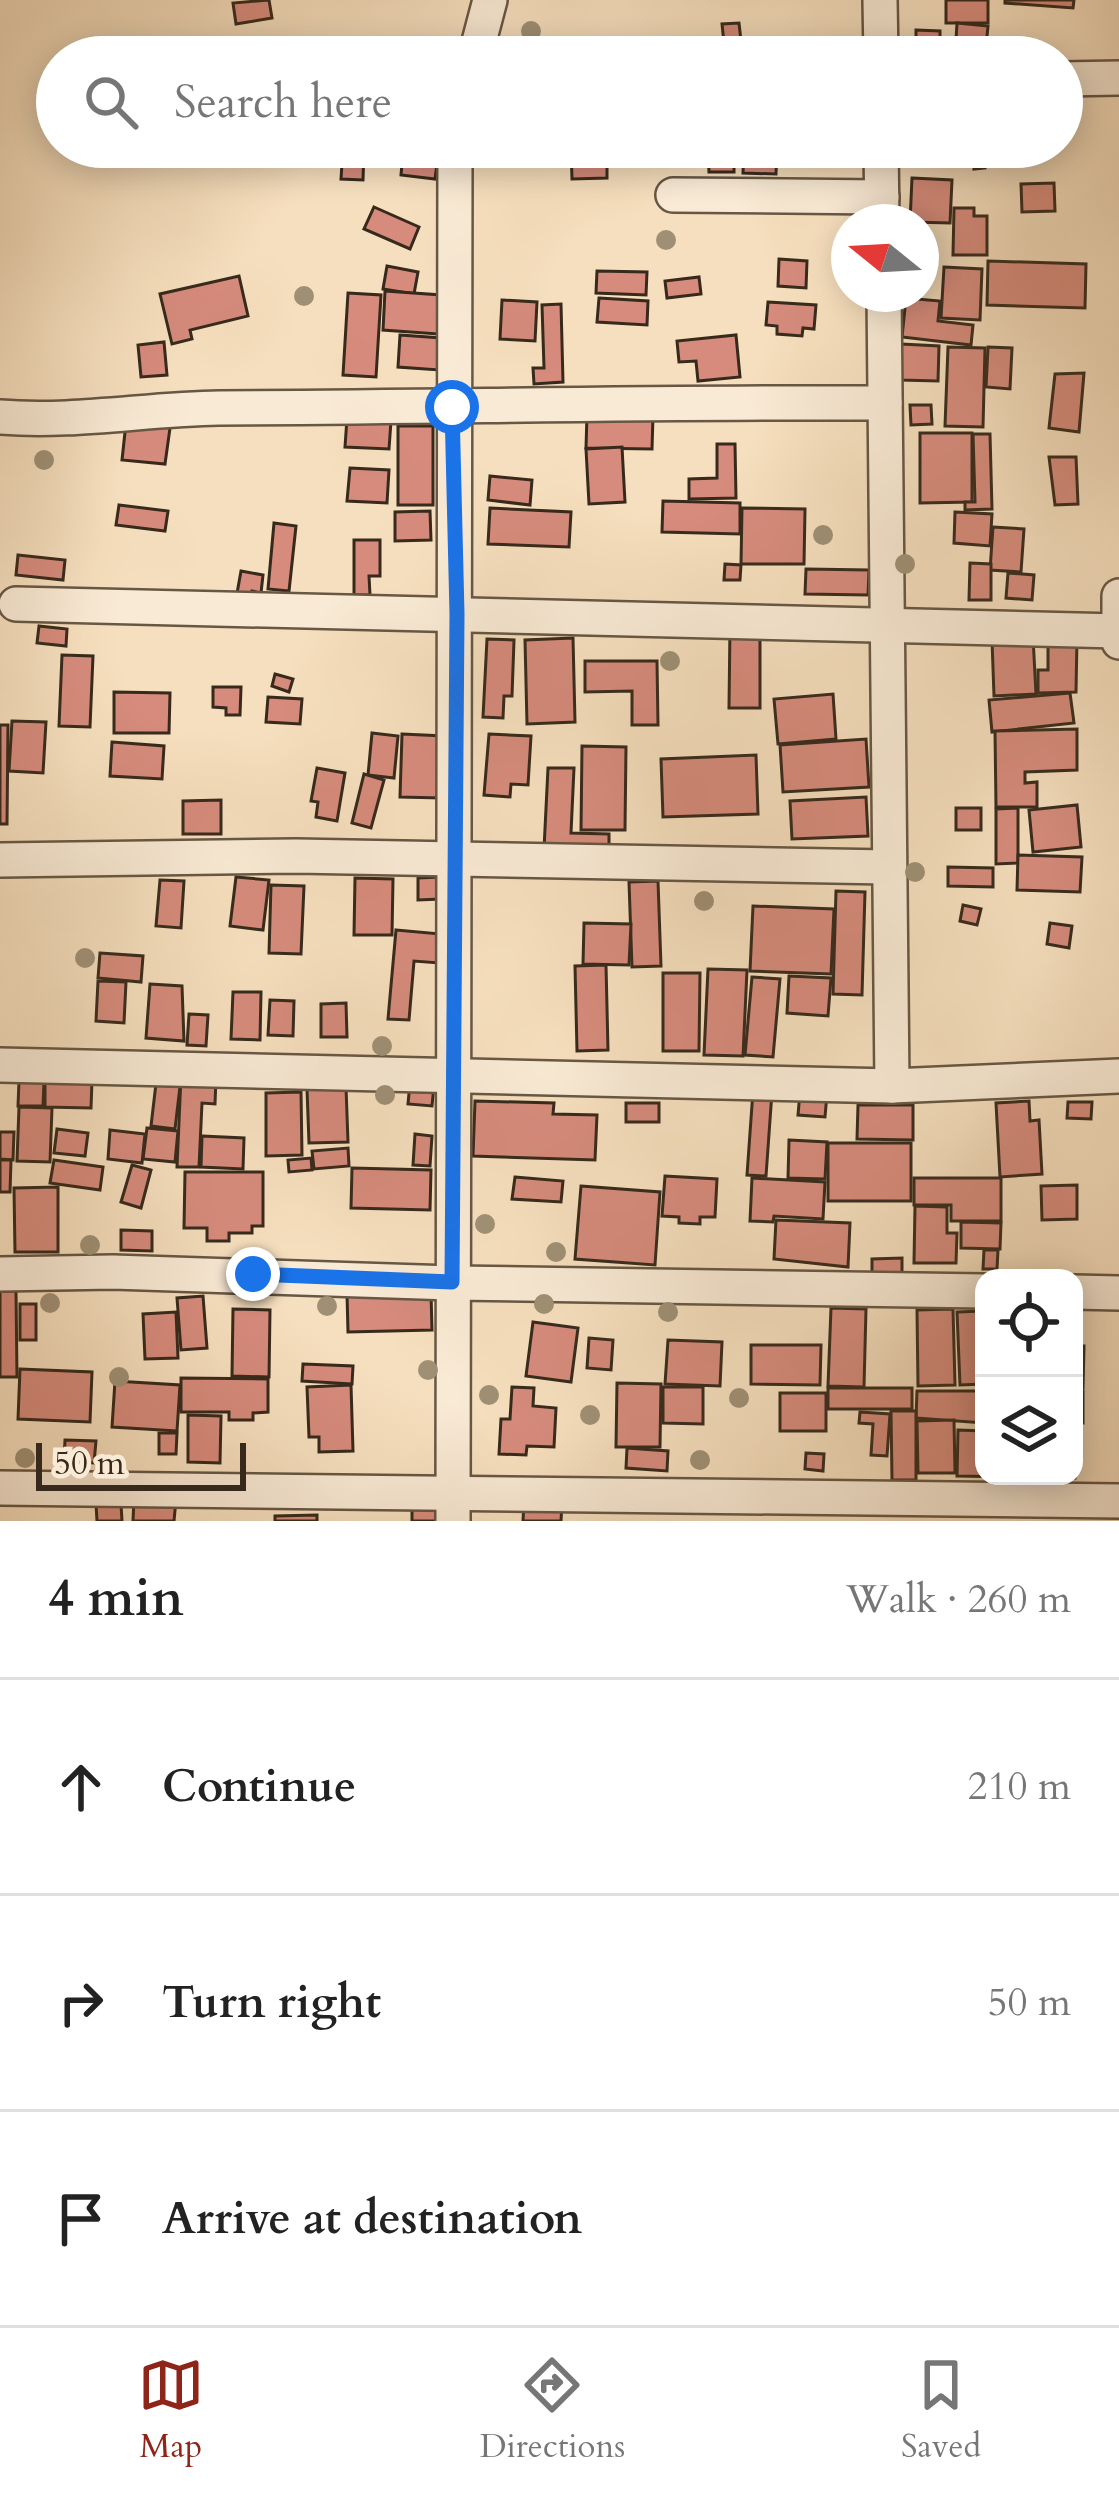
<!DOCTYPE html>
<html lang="en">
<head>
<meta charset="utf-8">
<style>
	body { margin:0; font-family:Cardo,serif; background:#f6f6f6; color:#222 }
	.controls { position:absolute; right:36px; bottom:36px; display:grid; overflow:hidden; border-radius:24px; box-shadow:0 6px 30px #0003 }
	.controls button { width:108px; height:108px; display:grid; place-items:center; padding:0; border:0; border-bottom:3px solid #e0e0e0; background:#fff; color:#222; font:60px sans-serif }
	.compass { position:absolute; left:831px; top:204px; width:108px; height:108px; border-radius:50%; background:#fff; box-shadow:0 6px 30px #0003; rotate:288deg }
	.scale { position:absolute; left:36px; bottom:30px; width:210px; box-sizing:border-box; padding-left:12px; border:6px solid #372a1c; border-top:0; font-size:33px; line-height:42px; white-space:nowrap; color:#372a1c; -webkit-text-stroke:9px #f9ead5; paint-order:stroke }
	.stop { position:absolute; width:36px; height:36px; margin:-27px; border:9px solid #1a73e8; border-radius:50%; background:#fff }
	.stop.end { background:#1a73e8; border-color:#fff; box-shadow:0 3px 12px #0008 }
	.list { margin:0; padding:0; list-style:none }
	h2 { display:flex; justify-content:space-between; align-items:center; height:156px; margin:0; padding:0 48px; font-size:51px }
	h2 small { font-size:39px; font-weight:400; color:#767676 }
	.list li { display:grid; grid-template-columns:78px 1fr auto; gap:36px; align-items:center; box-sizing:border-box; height:216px; padding:0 48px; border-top:3px solid #e0e0e0 }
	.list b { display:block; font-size:45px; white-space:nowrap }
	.list em { font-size:39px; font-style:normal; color:#767676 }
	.icon { flex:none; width:66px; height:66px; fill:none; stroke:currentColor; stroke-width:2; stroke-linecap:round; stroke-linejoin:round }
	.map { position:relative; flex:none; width:1119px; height:1521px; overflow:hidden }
	.search { position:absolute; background:#fff; box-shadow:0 6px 30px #0003; left:36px; right:36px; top:36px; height:132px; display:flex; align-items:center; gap:30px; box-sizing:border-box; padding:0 42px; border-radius:66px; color:#767676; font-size:45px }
	.sheet { height:804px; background:#fff }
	nav { display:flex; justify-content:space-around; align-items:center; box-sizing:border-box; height:168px; border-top:3px solid #e0e0e0; background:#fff; font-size:33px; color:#767676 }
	nav a { display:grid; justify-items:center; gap:6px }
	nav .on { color:#8f2418 }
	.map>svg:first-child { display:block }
	.building { fill:#d68b7c; stroke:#372a1c; stroke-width:3 }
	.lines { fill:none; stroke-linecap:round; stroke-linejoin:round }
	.minor-casing { stroke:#675744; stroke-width:38 }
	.minor { stroke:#f9ead5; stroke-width:33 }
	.tree { fill:#9f9075 }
	.route { stroke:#1a73e8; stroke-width:15 }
</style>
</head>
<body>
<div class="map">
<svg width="1119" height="1521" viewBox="0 0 1119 1521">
	<rect width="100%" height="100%" fill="#f6dfbe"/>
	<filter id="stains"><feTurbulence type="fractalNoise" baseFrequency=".00167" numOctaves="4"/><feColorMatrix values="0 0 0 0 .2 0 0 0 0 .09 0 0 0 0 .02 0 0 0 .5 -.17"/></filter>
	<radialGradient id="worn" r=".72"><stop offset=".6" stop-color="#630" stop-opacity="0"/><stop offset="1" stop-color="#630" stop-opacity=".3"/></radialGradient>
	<g class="building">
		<polygon points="269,0 272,18 236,24 233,3"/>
		<rect x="946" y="0" width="42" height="23"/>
		<polygon points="1005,0 1074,0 1073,8 1005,3"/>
		<polygon points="739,23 741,41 724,43 722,24"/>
		<polygon points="957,23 988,26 985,57 955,57"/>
		<polygon points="916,30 940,31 940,57 916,57"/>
		<polygon points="642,43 643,57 624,57 623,45"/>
		<polygon points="331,147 364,148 363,180 341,179 342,163 330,162"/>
		<polygon points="571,147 607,147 607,178 572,179"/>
		<polygon points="708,147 734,147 734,172 709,172"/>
		<polygon points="744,147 777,147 776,174 743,173"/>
		<polygon points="973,148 984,148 985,168 974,169"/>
		<polygon points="403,153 438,157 435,179 401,175"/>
		<polygon points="912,178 952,180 950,223 910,222"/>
		<polygon points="1054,183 1055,211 1022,212 1021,184"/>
		<polygon points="374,207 419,227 410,249 364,229"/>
		<polygon points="954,208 974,208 974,216 987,216 987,255 953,255"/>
		<polygon points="779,259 807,261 806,288 778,286"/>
		<polygon points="988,261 1086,264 1085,308 987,305"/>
		<polygon points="387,266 418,272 414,294 383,289"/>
		<polygon points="944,267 982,269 980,320 941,318"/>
		<polygon points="597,271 647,272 646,295 596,293"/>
		<polygon points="239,276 248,316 190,330 192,339 172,344 160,294"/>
		<polygon points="699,277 701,294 667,298 665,281"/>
		<polygon points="385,291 441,295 438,334 383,330"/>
		<polygon points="348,293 381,295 376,377 343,375"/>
		<polygon points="599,298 648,301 647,325 597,322"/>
		<polygon points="906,298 940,301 938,321 973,325 971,345 902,337"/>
		<polygon points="502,300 537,302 535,341 500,339"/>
		<polygon points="768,302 816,305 814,329 803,328 802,336 777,334 777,326 766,325"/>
		<polygon points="561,304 563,382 534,384 533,368 544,368 542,305"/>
		<polygon points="400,335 442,338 439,370 398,367"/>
		<polygon points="736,335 740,377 698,381 696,361 679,362 677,341"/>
		<polygon points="164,342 167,375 141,377 138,345"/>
		<polygon points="901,344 939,346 938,381 900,380"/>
		<polygon points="948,347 985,348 983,427 945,426"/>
		<polygon points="988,347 1012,348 1010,389 986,387"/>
		<polygon points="1084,373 1079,432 1049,428 1055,374"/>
		<polygon points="910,405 931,405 932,424 911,425"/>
		<polygon points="587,414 653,416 652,449 586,448"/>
		<polygon points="347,418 391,421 389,449 345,447"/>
		<polygon points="126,423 170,428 165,464 122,460"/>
		<rect x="398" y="426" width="35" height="79"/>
		<polygon points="920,433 972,433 972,502 920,503"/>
		<polygon points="973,434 990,434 992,509 965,510 965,502 975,502"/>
		<polygon points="717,444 735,444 736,498 689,499 689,479 717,478"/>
		<polygon points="622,447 625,502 589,504 586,449"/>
		<polygon points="1049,457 1076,457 1078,504 1055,505"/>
		<polygon points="350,468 389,470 387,503 347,501"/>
		<polygon points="490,476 532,480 530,505 488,500"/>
		<polygon points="663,501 740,503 740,534 662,532"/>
		<polygon points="119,505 168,511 165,531 116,525"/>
		<polygon points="490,508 571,512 569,547 488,544"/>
		<polygon points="742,508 805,509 804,564 741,564"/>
		<polygon points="430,511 431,540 395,541 395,512"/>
		<polygon points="955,512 992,514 990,546 954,543"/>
		<polygon points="274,523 296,526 289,591 268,589"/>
		<polygon points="993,527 1024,529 1021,572 990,570"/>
		<polygon points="354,540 380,540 380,576 369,576 370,595 354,595"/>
		<polygon points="18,555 65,560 63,580 16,575"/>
		<polygon points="970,563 991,564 991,600 969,600"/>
		<polygon points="725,564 741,565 740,580 724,580"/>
		<polygon points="806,569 869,570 868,595 805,594"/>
		<polygon points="241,571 263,575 261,593 252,591 250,601 236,599"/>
		<polygon points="1008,573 1034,575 1032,600 1006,598"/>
		<polygon points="39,626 67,629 66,646 37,643"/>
		<polygon points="730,626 760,626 760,708 729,708"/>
		<polygon points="1033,637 1036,694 994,696 992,640"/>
		<polygon points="573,638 575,722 527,724 525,640"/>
		<polygon points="1048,638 1077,638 1076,692 1038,693 1038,670 1048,670"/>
		<polygon points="487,639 514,640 512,696 504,696 503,718 483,717"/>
		<polygon points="62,655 93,656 90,727 59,726"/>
		<polygon points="585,661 657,661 658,725 632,725 632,691 585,692"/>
		<polygon points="275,674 293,679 289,692 272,686"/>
		<polygon points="213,687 241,687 240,715 226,715 226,708 213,707"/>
		<polygon points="114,692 170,693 169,733 114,733"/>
		<polygon points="1070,693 1074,723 992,732 989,700"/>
		<polygon points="833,694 836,739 778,744 774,699"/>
		<polygon points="268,697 302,699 300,724 266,722"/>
		<polygon points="12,721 46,722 43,773 9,771"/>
		<polygon points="0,725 8,725 7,824 0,824"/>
		<polygon points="1077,729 1077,770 1025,772 1025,783 1037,782 1037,807 996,807 995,731"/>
		<polygon points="372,733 398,736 394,778 368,775"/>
		<polygon points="402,734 444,736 441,798 400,797"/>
		<polygon points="489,734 531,736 528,785 511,784 510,797 484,795"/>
		<polygon points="866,739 869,787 783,792 780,745"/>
		<polygon points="112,742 164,746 162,779 110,776"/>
		<polygon points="582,746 626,747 625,830 581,830"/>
		<polygon points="756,755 758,814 663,817 661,759"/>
		<polygon points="317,768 345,773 337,821 316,817 318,802 311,801"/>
		<polygon points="548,768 574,768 571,833 609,834 609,851 544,849"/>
		<polygon points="364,774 384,780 371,828 352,823"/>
		<polygon points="866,797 868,836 792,839 790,801"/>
		<polygon points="221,800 221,834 183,834 183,801"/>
		<polygon points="1077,805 1081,847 1033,852 1029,810"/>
		<rect x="956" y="808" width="25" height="22"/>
		<polygon points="1018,808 1018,863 996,864 996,809"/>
		<polygon points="1018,855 1082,857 1080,892 1017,890"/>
		<polygon points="948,867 993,868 993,887 948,886"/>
		<polygon points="236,877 269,880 263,930 230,926"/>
		<polygon points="440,877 441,899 418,900 418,878"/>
		<polygon points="355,878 393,879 392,935 354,935"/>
		<polygon points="160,880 184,881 181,928 156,926"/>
		<polygon points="658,881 661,966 632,967 629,882"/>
		<polygon points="271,885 304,886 301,954 269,953"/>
		<polygon points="836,891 865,892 862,995 833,994"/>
		<polygon points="963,905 981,909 977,925 960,921"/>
		<polygon points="753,906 834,909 831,974 750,971"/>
		<polygon points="584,923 631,924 629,965 583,964"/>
		<polygon points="1050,923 1072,926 1069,948 1047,944"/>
		<polygon points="396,930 441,934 439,963 414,961 409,1020 388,1019"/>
		<polygon points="100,953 143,956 141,982 98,978"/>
		<polygon points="606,965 608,1050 577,1051 575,966"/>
		<polygon points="708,969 747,970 743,1056 704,1055"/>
		<polygon points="663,973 700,973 699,1051 663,1051"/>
		<polygon points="789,976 831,978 828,1016 787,1013"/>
		<polygon points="752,977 780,979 773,1057 745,1055"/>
		<polygon points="98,981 126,982 124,1023 96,1021"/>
		<polygon points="150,984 182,986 184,1041 146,1038"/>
		<polygon points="233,992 261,992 260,1040 231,1039"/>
		<polygon points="270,1000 294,1001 293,1036 268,1035"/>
		<polygon points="346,1003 347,1037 321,1037 321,1004"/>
		<polygon points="189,1014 208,1015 206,1046 187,1045"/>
		<polygon points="411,1072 435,1075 432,1106 408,1104"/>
		<polygon points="157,1075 181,1078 175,1129 151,1126"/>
		<polygon points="181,1076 216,1078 215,1104 202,1103 199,1167 177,1167"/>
		<polygon points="45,1080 92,1081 91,1108 45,1107"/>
		<polygon points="19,1081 44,1081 43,1106 18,1106"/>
		<polygon points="346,1087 348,1142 309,1143 307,1089"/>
		<polygon points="753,1091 772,1092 766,1176 747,1175"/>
		<polygon points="301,1092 302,1155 266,1156 266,1093"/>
		<polygon points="800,1092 827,1094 825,1117 798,1115"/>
		<polygon points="475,1101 554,1103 553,1114 597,1115 595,1160 473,1156"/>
		<polygon points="1029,1101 1030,1121 1039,1120 1042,1174 1000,1177 996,1103"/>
		<polygon points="1068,1102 1092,1102 1091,1119 1067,1118"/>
		<rect x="626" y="1103" width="33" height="19"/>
		<polygon points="858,1105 913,1105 913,1140 857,1139"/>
		<polygon points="19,1107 52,1108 50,1162 17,1161"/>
		<polygon points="147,1128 178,1131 175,1162 143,1159"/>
		<polygon points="57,1129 88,1133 85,1156 54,1153"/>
		<polygon points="110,1130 145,1134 142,1163 108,1159"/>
		<polygon points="0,1132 14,1132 13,1160 0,1159"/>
		<polygon points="415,1134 432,1136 430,1166 413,1165"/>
		<polygon points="202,1136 244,1138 243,1169 201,1167"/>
		<polygon points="789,1140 827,1142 825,1179 788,1178"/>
		<rect x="828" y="1143" width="83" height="58"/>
		<polygon points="348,1148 349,1166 314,1169 312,1151"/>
		<polygon points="311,1158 312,1170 289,1172 288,1160"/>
		<polygon points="0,1160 11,1160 10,1192 0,1192"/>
		<polygon points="54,1160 103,1167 100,1190 50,1183"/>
		<polygon points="132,1165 151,1170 141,1208 121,1202"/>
		<polygon points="352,1168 431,1170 430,1210 351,1208"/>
		<polygon points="185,1172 263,1172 263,1226 252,1226 252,1233 229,1233 229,1241 207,1241 207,1228 184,1228"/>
		<polygon points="665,1176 717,1179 715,1217 700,1217 700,1224 679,1223 679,1217 662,1216"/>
		<polygon points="515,1177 563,1181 561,1202 512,1199"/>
		<polygon points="752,1178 825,1182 823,1219 774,1216 773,1222 750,1221"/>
		<polygon points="914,1178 1001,1178 1001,1221 951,1221 951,1205 914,1205"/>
		<polygon points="1077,1185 1077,1219 1042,1220 1041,1186"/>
		<polygon points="581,1186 660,1192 655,1265 575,1259"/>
		<polygon points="58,1187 58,1252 15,1252 14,1188"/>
		<polygon points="915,1206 947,1207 947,1233 957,1233 956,1263 914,1263"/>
		<polygon points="776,1220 850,1223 848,1267 774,1259"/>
		<polygon points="961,1222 1001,1223 1000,1249 961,1248"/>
		<polygon points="121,1230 152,1231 152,1251 121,1250"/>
		<polygon points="984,1250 998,1250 997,1269 983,1269"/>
		<polygon points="902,1258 902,1276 872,1277 872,1259"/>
		<polygon points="0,1291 16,1291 17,1377 0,1377"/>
		<polygon points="431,1293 432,1330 348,1332 347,1294"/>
		<polygon points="203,1296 207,1348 181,1350 177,1298"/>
		<rect x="20" y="1304" width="16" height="36"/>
		<polygon points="831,1308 866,1309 864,1387 828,1386"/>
		<polygon points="233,1309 270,1310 269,1377 232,1376"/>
		<polygon points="953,1309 955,1385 918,1386 917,1310"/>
		<polygon points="984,1311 984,1384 960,1385 957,1312"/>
		<polygon points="176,1312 178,1358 145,1359 143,1314"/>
		<polygon points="533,1322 578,1328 571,1382 526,1376"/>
		<polygon points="589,1338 613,1340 611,1370 587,1368"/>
		<polygon points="668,1340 722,1342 720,1386 665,1384"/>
		<polygon points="751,1345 821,1345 820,1385 751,1384"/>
		<polygon points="1074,1346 1084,1346 1083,1388 1074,1388"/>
		<polygon points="303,1364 353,1366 352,1384 302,1381"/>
		<polygon points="20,1369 92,1372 90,1422 18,1419"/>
		<polygon points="181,1378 268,1379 268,1412 253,1413 253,1420 229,1420 229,1412 181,1412"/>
		<polygon points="115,1381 180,1385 177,1431 112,1427"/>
		<polygon points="617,1383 661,1384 660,1447 616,1447"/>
		<polygon points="351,1385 353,1451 319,1452 319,1437 309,1437 307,1387"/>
		<polygon points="512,1387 534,1388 533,1406 556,1408 554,1447 527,1446 526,1455 499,1454 501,1419 510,1419"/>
		<polygon points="663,1387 703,1387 703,1424 663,1423"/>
		<rect x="828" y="1388" width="84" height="21"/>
		<polygon points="917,1391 984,1391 984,1423 916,1418"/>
		<rect x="1074" y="1391" width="9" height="32"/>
		<rect x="780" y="1393" width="46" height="38"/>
		<polygon points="891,1411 916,1411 916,1480 892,1480"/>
		<polygon points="860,1412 890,1414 887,1456 871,1455 873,1424 859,1423"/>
		<polygon points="188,1415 221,1416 220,1463 188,1462"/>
		<polygon points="954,1420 955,1473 918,1473 917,1421"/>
		<polygon points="958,1430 984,1431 984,1476 1074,1476 1076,1432 1075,1478 957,1476"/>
		<polygon points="159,1433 177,1433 176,1454 159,1454"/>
		<polygon points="65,1440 96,1441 94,1463 64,1461"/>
		<polygon points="627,1448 668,1451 667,1471 626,1468"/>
		<polygon points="806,1453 824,1454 823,1471 805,1469"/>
		<polygon points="134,1498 176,1500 174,1521 133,1521"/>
		<polygon points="412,1500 439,1502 438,1521 412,1521"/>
		<polygon points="524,1501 562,1503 561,1521 523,1521"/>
		<polygon points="96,1504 121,1504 122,1521 97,1521"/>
		<polygon points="317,1515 317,1521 275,1521 275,1516"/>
	</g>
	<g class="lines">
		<g class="minor-casing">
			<g id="minor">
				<polyline points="880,0 881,57"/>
				<polyline points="475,57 490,0"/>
				<polyline points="1062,79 1119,78"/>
				<polyline points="881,147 882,222"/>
				<polyline points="673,195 882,197"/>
				<polyline points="884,294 892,1086"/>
				<path d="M 0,417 C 73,423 146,409 219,408 C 441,407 663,402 885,403"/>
				<polyline points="1119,596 1119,642"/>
				<polyline points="16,604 1119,631"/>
				<polyline points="0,860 296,856 888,867"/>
				<polyline points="0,1065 892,1086 1119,1076"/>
				<polyline points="0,1274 113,1272 452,1283 984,1291"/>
				<polyline points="1074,1292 1119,1293"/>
				<polyline points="0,1488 1119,1501"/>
				<polyline points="453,1521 455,147"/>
			</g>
		</g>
		<use href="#minor" class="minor"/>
	</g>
	<g class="tree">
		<circle cx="531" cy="31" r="10"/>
		<circle cx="666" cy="240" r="10"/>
		<circle cx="304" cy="296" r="10"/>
		<circle cx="44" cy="460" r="10"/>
		<circle cx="823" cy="535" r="10"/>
		<circle cx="905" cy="564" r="10"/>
		<circle cx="670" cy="661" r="10"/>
		<circle cx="915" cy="872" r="10"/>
		<circle cx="704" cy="901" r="10"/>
		<circle cx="85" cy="958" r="10"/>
		<circle cx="382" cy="1046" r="10"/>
		<circle cx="385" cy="1095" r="10"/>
		<circle cx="485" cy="1224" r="10"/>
		<circle cx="90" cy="1245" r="10"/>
		<circle cx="556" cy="1252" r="10"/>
		<circle cx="50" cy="1303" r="10"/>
		<circle cx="544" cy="1304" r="10"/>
		<circle cx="327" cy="1306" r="10"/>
		<circle cx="668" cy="1312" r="10"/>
		<circle cx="428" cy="1370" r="10"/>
		<circle cx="119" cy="1377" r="10"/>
		<circle cx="489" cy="1395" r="10"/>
		<circle cx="739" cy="1398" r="10"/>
		<circle cx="590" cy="1415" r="10"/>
		<circle cx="25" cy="1458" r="10"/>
		<circle cx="700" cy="1460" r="10"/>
	</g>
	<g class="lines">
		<polyline class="route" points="253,1274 452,1282 457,614 452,407"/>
	</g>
	<rect width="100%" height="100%" filter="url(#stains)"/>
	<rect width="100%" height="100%" fill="url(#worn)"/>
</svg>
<div class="controls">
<button><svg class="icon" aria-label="locate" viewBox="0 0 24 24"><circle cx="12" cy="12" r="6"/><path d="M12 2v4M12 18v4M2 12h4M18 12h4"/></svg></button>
<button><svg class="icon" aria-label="layers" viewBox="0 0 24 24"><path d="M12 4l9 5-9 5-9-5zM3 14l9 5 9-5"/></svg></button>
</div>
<svg class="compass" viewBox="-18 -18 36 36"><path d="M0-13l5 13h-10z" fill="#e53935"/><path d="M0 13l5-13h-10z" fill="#767676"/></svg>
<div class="scale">50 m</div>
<div class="stop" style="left:452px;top:407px"></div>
<div class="stop end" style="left:253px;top:1274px"></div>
<div class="search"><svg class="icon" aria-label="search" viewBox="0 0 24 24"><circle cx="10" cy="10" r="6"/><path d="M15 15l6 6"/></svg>Search here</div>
</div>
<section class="sheet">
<h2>4 min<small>Walk · 260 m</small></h2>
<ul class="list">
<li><svg class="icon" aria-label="ahead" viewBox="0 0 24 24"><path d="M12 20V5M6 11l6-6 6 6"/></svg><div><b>Continue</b></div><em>210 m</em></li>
<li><svg class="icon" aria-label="right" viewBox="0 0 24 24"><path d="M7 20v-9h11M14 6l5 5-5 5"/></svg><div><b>Turn right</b></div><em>50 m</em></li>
<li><svg class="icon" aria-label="arrive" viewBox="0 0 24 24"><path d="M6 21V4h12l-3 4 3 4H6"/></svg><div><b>Arrive at destination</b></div></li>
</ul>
</section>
<nav>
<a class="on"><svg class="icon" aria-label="map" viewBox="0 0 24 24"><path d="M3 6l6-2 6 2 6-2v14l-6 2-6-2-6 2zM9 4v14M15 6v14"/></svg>Map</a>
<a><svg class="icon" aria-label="directions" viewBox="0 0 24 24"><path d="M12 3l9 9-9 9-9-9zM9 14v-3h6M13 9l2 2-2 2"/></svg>Directions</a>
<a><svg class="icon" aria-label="saved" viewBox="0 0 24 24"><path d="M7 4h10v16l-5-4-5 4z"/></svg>Saved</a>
</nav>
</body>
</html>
